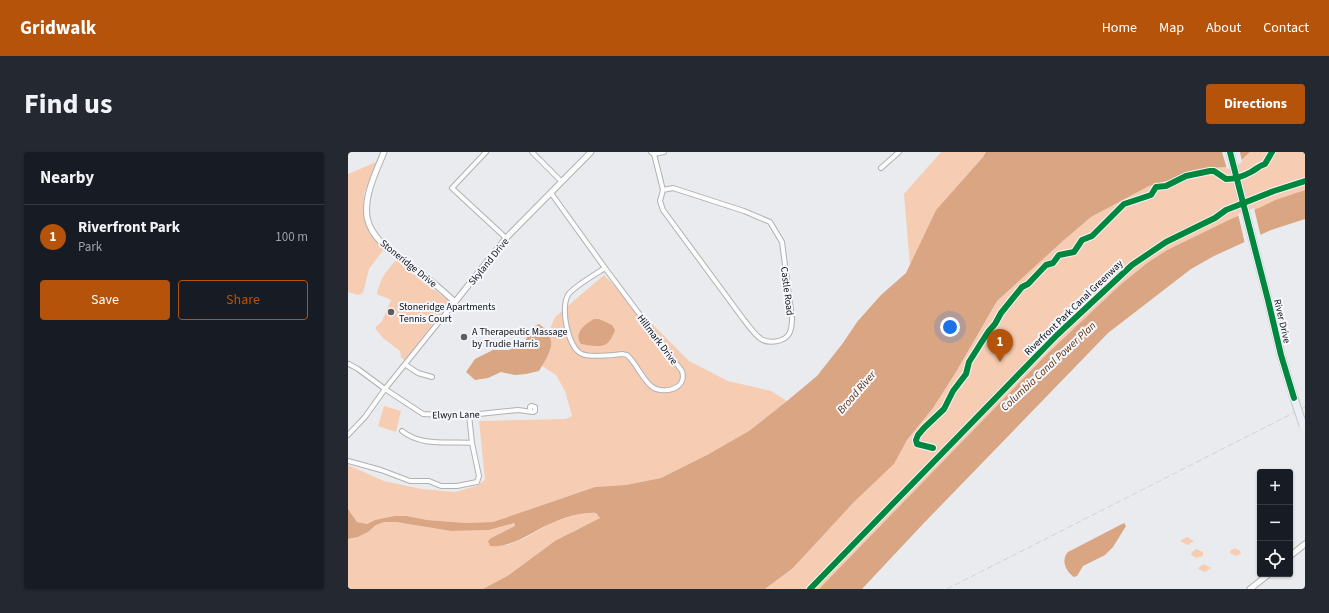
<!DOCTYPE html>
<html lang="en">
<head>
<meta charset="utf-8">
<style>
	body { margin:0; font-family:"Source Sans 3",sans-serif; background:#242831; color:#f1f3f6 }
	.controls { position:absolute; right:12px; bottom:12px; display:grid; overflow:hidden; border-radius:4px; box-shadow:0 1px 3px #0004 }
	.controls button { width:36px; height:36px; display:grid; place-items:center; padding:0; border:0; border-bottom:1px solid #363941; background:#171b24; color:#f1f3f6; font:20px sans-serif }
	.you { position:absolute; left:602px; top:175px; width:14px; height:14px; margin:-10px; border:3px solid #fff; border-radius:50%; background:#1a73e8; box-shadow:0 0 0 6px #1a73e833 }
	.badge { display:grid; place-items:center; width:26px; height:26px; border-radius:50%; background:#b45309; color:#fff; font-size:13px; font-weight:700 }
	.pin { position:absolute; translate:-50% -33px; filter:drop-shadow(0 1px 2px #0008) }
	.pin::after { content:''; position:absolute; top:21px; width:14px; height:12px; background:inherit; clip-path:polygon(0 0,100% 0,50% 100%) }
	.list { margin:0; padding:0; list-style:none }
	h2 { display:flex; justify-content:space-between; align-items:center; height:52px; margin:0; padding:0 16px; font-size:17px }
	h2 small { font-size:13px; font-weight:400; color:#9ea1a6 }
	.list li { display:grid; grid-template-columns:26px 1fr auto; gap:12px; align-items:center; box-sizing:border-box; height:64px; padding:0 16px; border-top:1px solid #363941 }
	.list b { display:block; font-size:15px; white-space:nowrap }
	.list p { margin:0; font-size:13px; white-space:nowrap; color:#9ea1a6 }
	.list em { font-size:13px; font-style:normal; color:#9ea1a6 }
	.actions { display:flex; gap:8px; padding:12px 16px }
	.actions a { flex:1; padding:9px 0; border:1px solid #b45309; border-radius:4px; text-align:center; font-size:14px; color:#b45309 }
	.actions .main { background:#b45309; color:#fff }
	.icon { flex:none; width:22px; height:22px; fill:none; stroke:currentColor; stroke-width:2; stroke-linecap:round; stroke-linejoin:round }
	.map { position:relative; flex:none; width:957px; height:437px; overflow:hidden; border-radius:4px }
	header { display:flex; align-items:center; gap:24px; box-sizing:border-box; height:56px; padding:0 20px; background:#b45309; color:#fff }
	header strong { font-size:19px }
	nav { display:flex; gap:22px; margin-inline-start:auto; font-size:14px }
	.intro { display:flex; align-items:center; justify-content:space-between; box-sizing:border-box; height:96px; padding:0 24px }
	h1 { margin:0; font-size:28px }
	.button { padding:10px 18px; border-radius:4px; background:#b45309; color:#fff; font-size:14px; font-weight:700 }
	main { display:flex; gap:24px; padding:0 24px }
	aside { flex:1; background:#171b24; border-radius:4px; box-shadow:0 1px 3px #0004 }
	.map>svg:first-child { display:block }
	.green { fill:#f6cdb3 }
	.water { fill:#d9a582 }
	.pier { fill:#eaebef }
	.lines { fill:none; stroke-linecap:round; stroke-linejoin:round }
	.minor-casing { stroke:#b0b1b4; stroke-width:6 }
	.tertiary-casing { stroke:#b0b1b4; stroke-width:7 }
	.primary-casing { stroke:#c8c8ca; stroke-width:9 }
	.minor { stroke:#fcfcfd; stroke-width:4 }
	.tertiary { stroke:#fcfcfd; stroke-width:5 }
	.primary { stroke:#ebeef4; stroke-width:7 }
	.rail { stroke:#d2d2d4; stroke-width:1; stroke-dasharray:6 3; stroke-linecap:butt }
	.primary-bridge-casing { stroke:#c8c8ca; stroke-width:9; stroke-linecap:butt }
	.primary-bridge { stroke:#ebeef4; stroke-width:7 }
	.cycleway-casing { stroke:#f5f7fe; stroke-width:8 }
	.cycleway { stroke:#00873e; stroke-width:6 }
	.poi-dot { fill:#5c5d5f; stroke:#f5f7fe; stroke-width:1.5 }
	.labels { text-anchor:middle; stroke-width:4; stroke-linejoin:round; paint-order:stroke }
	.street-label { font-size:10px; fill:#0f1012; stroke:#f5f7fe }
	.poi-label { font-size:10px; fill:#0f1012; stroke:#f5f7fe; text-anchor:start }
	.water-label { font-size:11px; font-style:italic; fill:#602f06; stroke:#f5f7fe }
</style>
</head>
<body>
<header>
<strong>Gridwalk</strong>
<nav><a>Home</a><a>Map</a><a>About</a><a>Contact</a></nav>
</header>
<div class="intro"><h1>Find us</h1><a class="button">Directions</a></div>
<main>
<aside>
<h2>Nearby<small></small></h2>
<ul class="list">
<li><span class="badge">1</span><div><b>Riverfront Park</b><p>Park</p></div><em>100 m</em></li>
</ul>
<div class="actions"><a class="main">Save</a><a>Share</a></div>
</aside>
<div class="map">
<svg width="957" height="437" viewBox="0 0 957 437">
	<rect width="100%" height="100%" fill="#eaebef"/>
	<g class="green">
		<polygon points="593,0 638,0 635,5 588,58 562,113 556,42"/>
		<polygon points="902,0 957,0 957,38 927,48 913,55 885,66 819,98 799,111 772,133 700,201 471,437 417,437 445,416 506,350 546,312 559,288 585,256 608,220 649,149 716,88 743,65 801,34 863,16 880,15 888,13"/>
		<polygon points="28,10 16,42 18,70 24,84 36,97 21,117 15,141 10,143 0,140 0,22"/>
		<path d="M 48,108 L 102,150 L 57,209 L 53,205 L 52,199 L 35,186 L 27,176 L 34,169 L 43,148 L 29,142 C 32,126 38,120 48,108 Z"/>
		<path d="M 256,123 L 341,209 L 380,229 L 423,239 L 439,249 L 401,279 L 359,303 L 313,326 L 278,333 L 247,335 L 145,370 L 118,371 L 79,368 L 59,364 L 27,368 L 19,372 L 9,370 L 0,357 L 0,313 L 36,329 L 74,337 L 107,340 L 128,334 L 137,328 L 131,269 L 218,267 L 224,264 L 217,239 L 208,223 L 194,214 C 202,200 206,195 201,179 L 207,165 Z"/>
		<polygon points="36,254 53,259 48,280 30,274"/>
		<polygon points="237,360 248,361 252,366 228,378 161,423 135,437 0,437 0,387 10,385 20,380 28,373 36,370 48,370 103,379 141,378 164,371 167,372 165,375 143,386 142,394 144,394 159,393 175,387 205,370"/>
		<polygon points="839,385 846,389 840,393 833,390 833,388"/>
		<polygon points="887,396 892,399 893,402 888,404 882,401 882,399"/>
		<polygon points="848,397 855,400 855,404 849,406 843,403 844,400"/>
		<polygon points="856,412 863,416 857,420 850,417 850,416"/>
	</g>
	<g class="water">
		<path d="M 638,0 L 902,0 L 888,13 L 880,15 L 863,16 L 801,34 L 743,65 L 716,88 L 649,149 L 608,220 L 585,256 L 559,288 L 546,312 L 506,350 L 445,416 L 417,437 L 135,437 L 161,423 L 207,389 L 252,366 L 248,361 C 234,360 219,365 206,370 C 184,379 166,396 142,394 L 140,389 L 143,386 L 165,375 L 167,373 L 166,371 L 141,378 L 103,379 L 48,370 L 36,370 L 28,373 L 20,380 L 10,385 L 0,387 L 0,357 L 9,370 L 19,372 L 27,368 L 47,364 L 59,364 L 79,368 L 118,371 L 145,370 L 247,335 L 278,333 L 313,326 L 359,303 L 401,279 L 439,249 L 469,224 L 495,191 L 509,170 L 533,143 L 558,121 L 588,58 L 635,5 Z"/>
		<polygon points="957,38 957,67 923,78 866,104 843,117 760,181 575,372 514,437 471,437 700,201 772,133 799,111 819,98 885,66 913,55 927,48"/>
		<path d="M 246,167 L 251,167 L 264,173 L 267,178 C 265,183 263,189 258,192 C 253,196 239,193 233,192 C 225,180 238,172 246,167 Z"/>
		<path d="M 191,172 C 212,188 202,200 191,219 L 178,222 L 167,223 L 153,220 L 140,226 L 127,228 L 118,220 L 127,207 L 145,198 L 161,198 L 177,190 L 182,177 Z"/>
		<path d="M 776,371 L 778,374 L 765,395 L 757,403 L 735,414 L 729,424 L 726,425 C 717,419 713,407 720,400 Z"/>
	</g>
	<g class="pier">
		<polygon points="874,0 892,0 894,10 885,16 879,17"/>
		<polygon points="906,56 913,85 897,92 890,62"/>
	</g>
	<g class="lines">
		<g class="minor-casing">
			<g id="minor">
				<polyline points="138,0 104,36 158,86"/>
				<polyline points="184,0 213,29"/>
				<path d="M 303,0 L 306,2 L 315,38 L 312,49 L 315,58 L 396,168 C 401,174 406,182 413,187 C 421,192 436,190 441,182 C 444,177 444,171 444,166 L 434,90 L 422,70 L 396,59 L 325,36 L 315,38"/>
				<polyline points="306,2 316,0"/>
				<polyline points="533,16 551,0"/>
				<polyline points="203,41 257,116"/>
				<path d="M 257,116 L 334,219 C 340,238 313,243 303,234 C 295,227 289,214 282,206 L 279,203 L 274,202 C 264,203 243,206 234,202 C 220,196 212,156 220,143 C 225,135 248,122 257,116 Z"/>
				<polyline points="1,212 10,217 37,237 75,262 112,264 170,258 185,260 187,259 187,255 183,254 182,255 182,259"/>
				<polyline points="58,213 70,221 84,225"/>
				<polyline points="121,263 124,291"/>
				<polyline points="0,283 17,265 37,237 107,150"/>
				<path d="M 0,309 L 33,318 L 62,329 L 81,329 L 93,334 L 109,334 L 129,330 L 131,324 L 124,291 C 101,289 74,295 54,279"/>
			</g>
		</g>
		<g class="tertiary-casing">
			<g id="tertiary">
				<path d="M 36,0 C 28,20 16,43 19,65 C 24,91 52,105 71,120 C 84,129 95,139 107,150 L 158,86 L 243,0"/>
				<polyline points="942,404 957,392"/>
				<polyline points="902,437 921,422"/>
			</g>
		</g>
		<g class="primary-casing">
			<polyline id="primary" points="882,0 920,148 933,203 946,246"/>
		</g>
		<use href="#minor" class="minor"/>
		<use href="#tertiary" class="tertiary"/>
		<use href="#primary" class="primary"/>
		<polyline class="rail" points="599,437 957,255"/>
		<g class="primary-bridge-casing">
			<polyline id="primary-bridge" points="946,246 955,273"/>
		</g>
		<use href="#primary-bridge" class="primary-bridge"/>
		<g class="cycleway-casing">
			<g id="cycleway">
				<polyline points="882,0 920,148 933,203 946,246"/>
				<path d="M 585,296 L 569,292 L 568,288 L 570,283 L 576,276 L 596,257 L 605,239 L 618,222 L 621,210 L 640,180 L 647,172 L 653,161 L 674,135 L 680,132 L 698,113 L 705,111 L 711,103 L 726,100 L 734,88 L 744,84 L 776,52 L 803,43 L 808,35 L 818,34 L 838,24 L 862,19 L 866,19 L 878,27 C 886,27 896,24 903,20 C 910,16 909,15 917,12 L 924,0"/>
				<polyline points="462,437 709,183 784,113 818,90 867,66 878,58 926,39 957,29"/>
			</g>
		</g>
		<use href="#cycleway" class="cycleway"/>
	</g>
	<g class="poi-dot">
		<circle cx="43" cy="160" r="4"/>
		<circle cx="116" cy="185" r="4"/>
	</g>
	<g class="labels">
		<g class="street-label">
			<text transform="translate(140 109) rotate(-51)" y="4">Skyland Drive</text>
			<text transform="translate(61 111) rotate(39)" y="4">Stoneridge Drive</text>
			<text transform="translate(440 139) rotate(83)" y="4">Castle Road</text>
			<text transform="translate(725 155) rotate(-44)" y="4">Riverfront Park Canal Greenway</text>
			<text transform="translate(935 169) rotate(77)" y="4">River Drive</text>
			<text transform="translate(310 187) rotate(53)" y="4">Hillmark Drive</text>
			<text transform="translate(108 262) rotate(-1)" y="4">Elwyn Lane</text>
		</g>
		<g class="poi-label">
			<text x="51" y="158">Stoneridge Apartments<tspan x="51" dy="12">Tennis Court</tspan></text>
			<text x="124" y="183">A Therapeutic Massage<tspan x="124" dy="12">by Trudie Harris</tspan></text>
		</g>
		<g class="water-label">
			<text transform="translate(700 214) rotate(-43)" y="4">Columbia Canal Power Plan</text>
			<text transform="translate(508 240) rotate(-49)" y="4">Broad River</text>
		</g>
	</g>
</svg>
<div class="controls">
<button>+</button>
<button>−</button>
<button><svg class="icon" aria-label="locate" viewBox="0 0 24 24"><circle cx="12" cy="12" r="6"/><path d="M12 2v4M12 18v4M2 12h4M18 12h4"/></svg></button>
</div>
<div class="you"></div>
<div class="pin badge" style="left:652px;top:210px">1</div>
</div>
</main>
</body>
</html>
